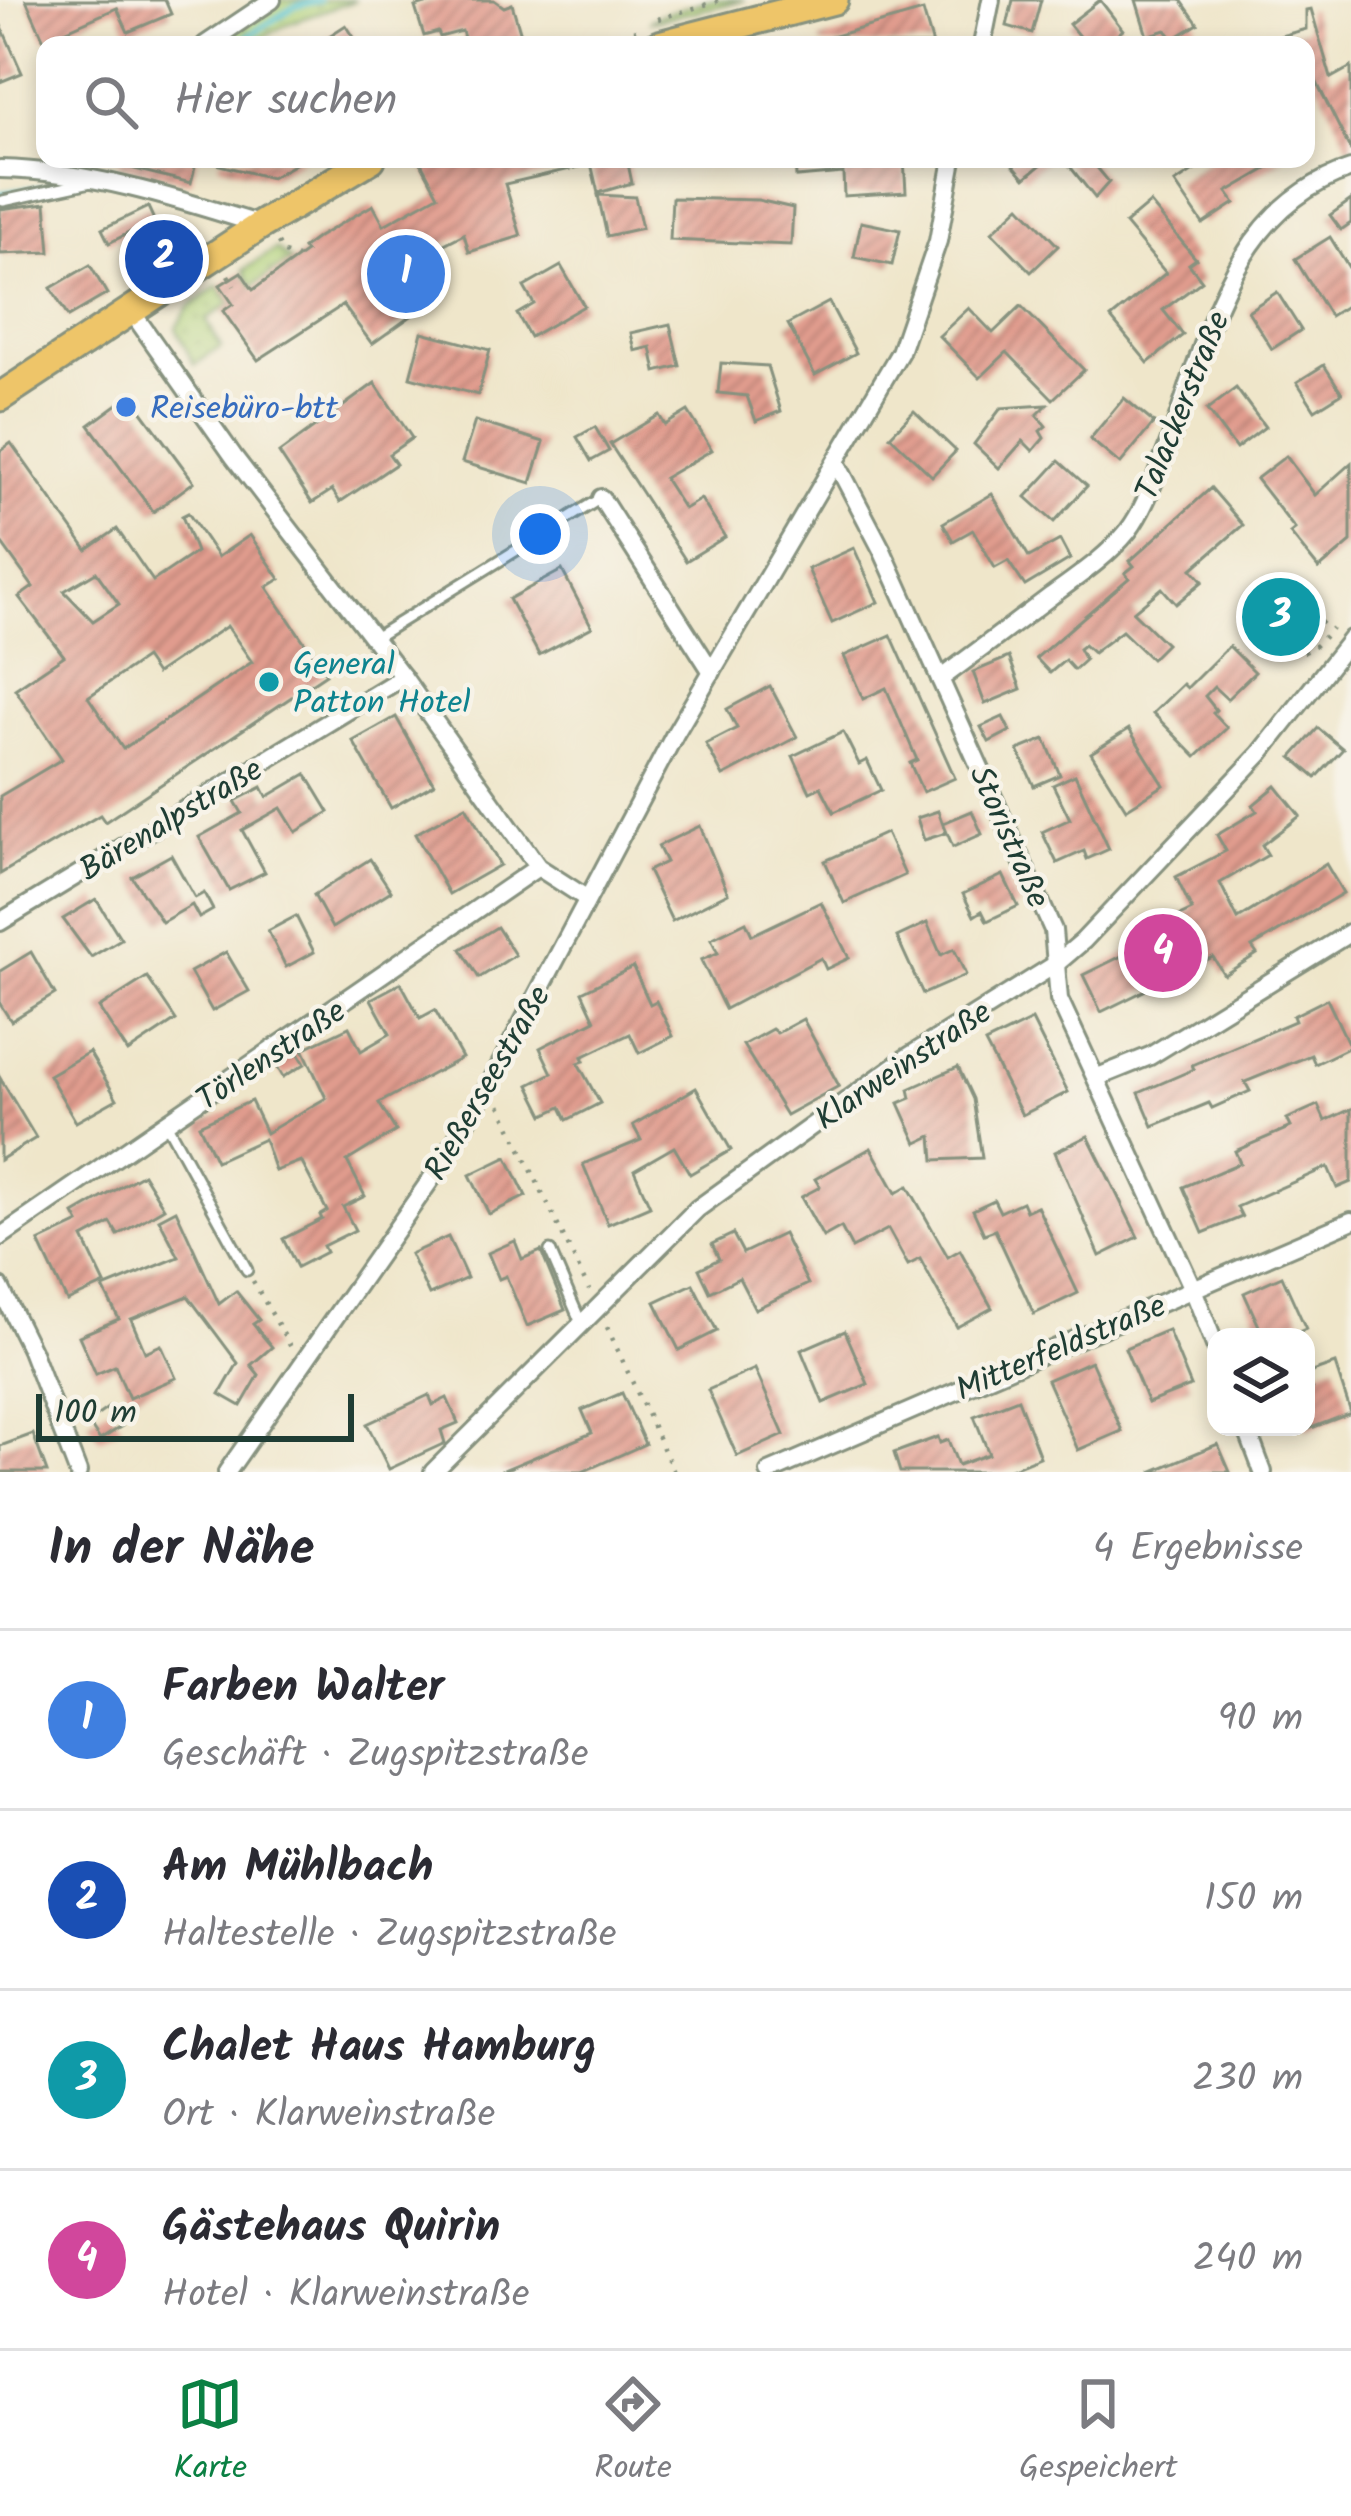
<!DOCTYPE html>
<html lang="de">
<head>
<meta charset="utf-8">
<style>
	body { margin:0; font-family:Kalam,sans-serif; background:#f7f7f7; color:#2b2b33 }
	.controls { position:absolute; right:36px; bottom:36px; display:grid; overflow:hidden; border-radius:24px; box-shadow:0 6px 18px #0003 }
	.controls button { width:108px; height:108px; display:grid; place-items:center; padding:0; border:0; border-bottom:3px solid #e1e1e2; background:#fff; color:#2b2b33; font:60px sans-serif }
	.scale { position:absolute; left:36px; bottom:30px; width:318px; box-sizing:border-box; padding-left:12px; border:6px solid #1f3d34; border-top:0; font-size:33px; line-height:42px; white-space:nowrap; color:#1f3d34; -webkit-text-stroke:9px #f7f3e8; paint-order:stroke }
	.you { position:absolute; left:540px; top:534px; width:42px; height:42px; margin:-30px; border:9px solid #fff; border-radius:50%; background:#1a73e8; box-shadow:0 0 0 18px #1a73e833 }
	.badge { display:grid; place-items:center; width:78px; height:78px; border-radius:50%; background:#0b8043; color:#fff; font-size:39px; font-weight:700 }
	.pin { position:absolute; translate:-50% -50%; border:6px solid #fff; box-shadow:0 3px 12px #0006 }
	.list { margin:0; padding:0; list-style:none }
	h2 { display:flex; justify-content:space-between; align-items:center; height:156px; margin:0; padding:0 48px; font-size:51px }
	h2 small { font-size:39px; font-weight:400; color:#7c7c81 }
	.list li { display:grid; grid-template-columns:78px 1fr auto; gap:36px; align-items:center; box-sizing:border-box; height:180px; padding:0 48px; border-top:3px solid #e1e1e2 }
	.list b { display:block; font-size:45px; white-space:nowrap }
	.list p { margin:0; font-size:39px; white-space:nowrap; color:#7c7c81 }
	.list em { font-size:39px; font-style:normal; color:#7c7c81 }
	.icon { flex:none; width:66px; height:66px; fill:none; stroke:currentColor; stroke-width:2; stroke-linecap:round; stroke-linejoin:round }
	.map { position:relative; flex:none; width:1351px; height:1472px; overflow:hidden }
	.search { position:absolute; background:#fff; box-shadow:0 6px 18px #0003; left:36px; right:36px; top:36px; height:132px; display:flex; align-items:center; gap:30px; box-sizing:border-box; padding:0 42px; border-radius:24px; color:#7c7c81; font-size:45px }
	.sheet { height:876px; background:#fff }
	nav { display:flex; justify-content:space-around; align-items:center; box-sizing:border-box; height:168px; border-top:3px solid #e1e1e2; background:#fff; font-size:33px; color:#7c7c81 }
	nav a { display:grid; justify-items:center; gap:6px }
	nav .on { color:#0b8043 }
	.map>svg:first-child { display:block }
	.grass { fill:url(#grass-dots); stroke:#688857; stroke-width:3 }
	.lines { fill:none; stroke-linecap:round; stroke-linejoin:round }
	.stream { stroke:#5ac6d3; stroke-width:6 }
	.building { fill:url(#building-hatch); fill-rule:evenodd }
	.service-casing { stroke:#87927f; stroke-width:15 }
	.minor-casing { stroke:#87927f; stroke-width:22 }
	.primary-casing { stroke:#87927f; stroke-width:33 }
	.path { stroke:#87927f; stroke-width:4.5; stroke-dasharray:3 9; stroke-linecap:butt }
	.service { stroke:#fff; stroke-width:9 }
	.minor { stroke:#fff; stroke-width:16 }
	.primary { stroke:#eec569; stroke-width:27 }
	.shop-dot { fill:#3f7fe0; stroke:#f7f3e8; stroke-width:4.5 }
	.culture-dot { fill:#0f9aa8; stroke:#f7f3e8; stroke-width:4.5 }
	.labels { text-anchor:middle; stroke-width:9; stroke-linejoin:round; paint-order:stroke }
	.street-label { font-size:33px; fill:#1f3d34; stroke:#f7f3e8 }
	.shop-label { font-size:33px; fill:#366cbe; stroke:#f7f3e8; text-anchor:start }
	.culture-label { font-size:33px; fill:#0d838f; stroke:#f7f3e8; text-anchor:start }
</style>
</head>
<body>
<div class="map">
<svg width="1351" height="1472" viewBox="0 0 1351 1472">
	<defs>
		<pattern id="grass-dots" width="8" height="8" patternUnits="userSpaceOnUse" patternTransform="scale(3)"><rect width="8" height="8" fill="#b1d27a"/><path d="M2 2h.1M6 6h.1" fill="none" stroke="#98b56a" stroke-width="1.8" stroke-linecap="round"/></pattern>
		<pattern id="building-hatch" width="6" height="6" patternUnits="userSpaceOnUse" patternTransform="scale(3)"><rect width="6" height="6" fill="#e19c8e"/><path d="M-1 1l2-2M0 6l6-6M5 7l2-2" fill="none" stroke="#b68075"/></pattern>
	</defs>
	<rect width="100%" height="100%" fill="#f7f3e8"/>
	<filter id="ink" filterUnits="userSpaceOnUse"><feTurbulence type="fractalNoise" baseFrequency=".00833" numOctaves="2"/><feDisplacementMap in="SourceGraphic" scale="24" xChannelSelector="R" yChannelSelector="G"/><feConvolveMatrix kernelMatrix="1 2 1 2 8 2 1 2 1" color-interpolation-filters="sRGB"/></filter>
	<filter id="wash" filterUnits="userSpaceOnUse"><feTurbulence type="fractalNoise" baseFrequency=".004" numOctaves="4" result="noise"/><feDisplacementMap in="SourceGraphic" scale="48" xChannelSelector="R" yChannelSelector="G"/><feGaussianBlur stdDeviation="2.7" result="paint"/><feColorMatrix in="noise" values="0 0 0 0 0 0 0 0 0 0 0 0 0 0 0 0 0 1.4 0 .05"/><feComposite in="paint" operator="in"/></filter>
	<g filter="url(#wash)">
		<rect width="100%" height="100%" fill="#efe6ca"/>
		<g class="grass">
			<polygon points="283,0 356,0 287,24 250,45 210,45"/>
			<polygon points="709,0 745,0 649,22 659,15"/>
			<polygon points="276,249 291,260 252,286 244,270"/>
			<polygon points="218,286 230,303 206,320 221,347 194,365 176,328 189,307"/>
		</g>
		<g class="lines">
			<g class="stream">
				<polyline points="234,45 294,7 319,0"/>
				<polyline points="0,194 50,186"/>
			</g>
		</g>
		<g id="blocks">
			<g class="building">
				<polygon points="26,0 165,0 171,14 128,32 117,8 44,40"/>
				<polygon points="439,0 494,0 504,7 512,4 524,45 466,45 462,31 440,37 438,32 424,36 415,7"/>
				<polygon points="1013,0 1041,0 1032,33 1007,26"/>
				<polygon points="1100,0 1123,30 1105,45 1086,45 1069,24"/>
				<polygon points="1136,0 1181,0 1198,24 1173,39 1166,30 1147,36"/>
				<polygon points="1311,9 1331,78 1351,67 1351,151 1306,61 1306,45 1267,45 1266,40 1306,29 1306,10"/>
				<polygon points="923,11 933,45 821,45 820,40"/>
				<polygon points="0,23 22,73 0,82"/>
				<polygon points="346,25 359,45 315,45"/>
				<polygon points="119,159 197,159 191,183 118,165"/>
				<polygon points="220,159 304,159 271,178 219,165"/>
				<polygon points="419,159 582,159 583,166 505,184 521,236 469,252 464,234 421,256 442,294 372,344 343,305 258,360 223,311 233,304 220,285 241,272 253,290 306,252 303,248 318,237 373,205 384,225 438,195"/>
				<polygon points="590,159 627,159 632,183 598,193"/>
				<polygon points="795,159 904,159 906,192 844,196 843,173 796,177"/>
				<polygon points="1008,159 1048,159 1025,178"/>
				<polygon points="1064,159 1090,159 1109,182 1095,198"/>
				<polygon points="1212,159 1284,159 1227,192 1235,203 1203,224 1175,183"/>
				<polygon points="598,195 635,197 642,228 607,236"/>
				<polygon points="672,198 758,200 793,208 791,245 670,240"/>
				<polygon points="1351,200 1351,223 1341,230 1330,215"/>
				<polygon points="46,203 50,252 0,254 0,209"/>
				<polygon points="1150,203 1196,259 1189,264 1202,281 1163,310 1183,335 1148,363 1111,318 1166,273 1125,224"/>
				<polygon points="1020,206 1058,246 1031,272 992,232"/>
				<polygon points="148,207 154,220 109,243 102,229"/>
				<polygon points="861,222 900,230 892,265 854,257"/>
				<polygon points="1330,237 1351,271 1351,303 1330,316 1295,259"/>
				<polygon points="90,265 107,294 68,317 51,288"/>
				<polygon points="561,266 584,306 530,337 517,314 534,304 524,287"/>
				<polygon points="1277,292 1301,330 1272,349 1248,311"/>
				<polygon points="829,302 856,353 815,375 788,324"/>
				<polygon points="1021,306 1084,370 1053,399 1007,352 980,378 939,336 969,308 993,333"/>
				<polygon points="670,324 680,366 656,372 651,347 635,351 631,333"/>
				<polygon points="422,332 490,350 478,395 410,377"/>
				<polygon points="721,363 767,366 781,411 756,421 747,396 718,393"/>
				<polygon points="1324,365 1342,393 1315,410 1297,382"/>
				<polygon points="375,383 412,438 389,454 396,464 340,502 332,490 312,503 279,453"/>
				<polygon points="1236,388 1265,427 1236,449 1207,410"/>
				<polygon points="130,395 194,482 153,512 89,425"/>
				<polygon points="1124,398 1154,423 1120,464 1090,439"/>
				<polygon points="1047,405 1037,415 1046,426 1040,431 1044,438 1033,451 1023,441 999,468 974,444 1001,408"/>
				<polygon points="688,411 712,450 664,478 684,509 701,499 725,537 686,561 610,444 659,415 665,425"/>
				<polygon points="914,411 956,451 932,476 890,436"/>
				<polygon points="475,421 544,442 531,483 462,462"/>
				<polygon points="595,427 609,451 591,461 577,437"/>
				<path d="M 11,443 L 87,550 L 117,529 L 153,581 L 196,552 L 182,516 L 188,513 L 218,557 L 250,535 L 280,579 L 267,587 L 326,674 L 105,822 L 100,815 L 0,874 L 0,796 L 62,759 L 15,689 L 64,656 L 19,597 L 33,587 L 0,541 L 0,451 ZM 96,572 L 119,604 L 93,621 L 64,591 ZM 227,626 L 252,662 L 123,749 L 88,697 L 145,658 L 156,674 Z"/>
				<polygon points="1286,456 1315,495 1351,463 1351,542 1319,569 1290,533 1295,529 1256,479"/>
				<polygon points="1059,461 1087,486 1054,522 1026,497"/>
				<polygon points="1211,488 1243,525 1192,569 1203,581 1176,604 1162,588 1133,612 1166,644 1151,659 1122,631 1093,653 1084,645 1079,649 1085,660 1074,670 1065,660 1050,673 1036,658 1129,578 1125,573 1134,566 1130,561"/>
				<polygon points="992,494 1029,557 1060,540 1070,559 1025,586 1008,561 995,568 973,530 953,541 943,523"/>
				<polygon points="854,548 878,602 832,623 808,569"/>
				<polygon points="562,570 592,627 539,655 509,599"/>
				<polygon points="1267,587 1276,596 1284,588 1319,622 1300,641 1282,624 1268,636 1243,612"/>
				<polygon points="891,635 955,778 923,792 910,763 917,760 886,688 863,699 844,656"/>
				<polygon points="1229,646 1255,672 1227,699 1214,687 1205,696 1216,710 1213,713 1227,728 1196,757 1153,713 1183,684 1187,688"/>
				<polygon points="1009,657 1021,689 985,704 973,672"/>
				<polygon points="770,686 797,737 723,776 706,744 737,728 727,709"/>
				<polygon points="396,717 434,784 391,808 353,741"/>
				<polygon points="1003,717 1010,731 989,742 981,727"/>
				<polygon points="1318,728 1343,749 1316,778 1292,757"/>
				<polygon points="1129,729 1164,785 1126,809 1091,753"/>
				<polygon points="843,732 859,764 867,760 881,790 834,812 821,787 810,792 793,756"/>
				<polygon points="1045,739 1060,775 1034,786 1018,750"/>
				<polygon points="306,774 329,812 296,832 281,808 242,830 265,872 229,890 199,837 242,813 235,801 262,787 267,797"/>
				<polygon points="1075,775 1109,849 1087,859 1084,851 1057,863 1042,832 1070,819 1053,785"/>
				<polygon points="1276,786 1300,816 1262,845 1268,855 1220,883 1238,919 1326,864 1343,893 1252,947 1257,954 1224,975 1213,957 1101,1012 1083,975 1138,948 1133,938 1192,910 1176,877 1226,851 1217,835 1257,811 1253,805"/>
				<polygon points="466,806 500,865 449,894 415,834"/>
				<polygon points="938,811 946,833 924,840 917,818"/>
				<polygon points="972,811 982,834 953,847 943,823"/>
				<polygon points="700,826 728,893 672,921 648,871 666,862 658,846"/>
				<polygon points="886,833 905,875 844,903 825,861"/>
				<polygon points="171,855 195,898 204,893 213,910 199,918 192,905 162,922 132,877"/>
				<polygon points="370,859 391,891 332,928 314,895"/>
				<polygon points="1003,875 1018,906 987,921 982,911 974,916 963,894"/>
				<polygon points="96,899 121,939 91,957 63,919"/>
				<polygon points="821,902 849,958 826,969 821,958 725,1009 701,960 718,953 711,939 746,922 752,935"/>
				<polygon points="296,916 314,952 286,967 268,931"/>
				<polygon points="927,923 941,955 954,949 966,975 923,994 897,937"/>
				<polygon points="497,927 515,955 479,978 461,949"/>
				<polygon points="31,952 55,994 11,1021 0,1004 0,971"/>
				<polygon points="226,952 249,991 212,1011 190,972"/>
				<polygon points="633,967 650,1004 656,1001 673,1036 639,1053 630,1034 582,1057 584,1061 578,1063 600,1103 567,1120 561,1107 544,1115 529,1085 552,1073 540,1048 595,1020 582,992"/>
				<polygon points="147,977 176,1020 128,1052 99,1008"/>
				<polygon points="401,983 420,1018 435,1010 462,1058 379,1103 396,1131 347,1161 365,1196 343,1207 355,1230 323,1246 326,1252 297,1267 283,1239 322,1219 320,1215 327,1211 301,1161 275,1171 264,1139 216,1161 199,1125 251,1101 266,1133 326,1098 303,1049 349,1027 361,1051 390,1034 371,999"/>
				<polygon points="1327,999 1350,1047 1315,1064 1311,1055 1245,1082 1250,1091 1212,1108 1209,1103 1153,1126 1139,1093 1194,1069 1192,1065 1295,1021 1293,1016"/>
				<polygon points="803,1019 839,1086 786,1115 743,1045 772,1029 777,1033"/>
				<polygon points="1032,1020 1068,1092 1022,1115 985,1043"/>
				<polygon points="296,1049 305,1064 283,1077 275,1063"/>
				<polygon points="89,1052 117,1099 76,1122 49,1075"/>
				<polygon points="958,1067 973,1099 982,1158 934,1160 932,1136 917,1143 899,1103 911,1098 909,1089"/>
				<polygon points="0,1078 36,1138 0,1160"/>
				<polygon points="696,1088 731,1150 690,1174 674,1147 634,1170 650,1206 608,1224 583,1164 641,1140 633,1125"/>
				<polygon points="1318,1105 1325,1121 1351,1109 1351,1182 1337,1188 1328,1167 1237,1207 1242,1217 1203,1233 1183,1187 1240,1163 1235,1151 1291,1127 1287,1119"/>
				<polygon points="1088,1136 1138,1237 1100,1256 1055,1152"/>
				<polygon points="871,1148 896,1193 908,1186 948,1257 960,1250 992,1308 957,1327 920,1259 908,1265 888,1229 852,1248 841,1227 823,1237 801,1197 820,1187 815,1179"/>
				<polygon points="507,1157 526,1196 489,1214 470,1175"/>
				<polygon points="143,1174 164,1208 118,1235 111,1223 83,1238 105,1284 67,1301 39,1242 79,1223 74,1214"/>
				<polygon points="994,1200 1000,1212 1022,1202 1026,1211 1037,1206 1078,1293 1034,1314 995,1230 984,1234 973,1210"/>
				<polygon points="176,1210 219,1304 236,1291 259,1320 253,1324 272,1347 251,1365 259,1375 241,1406 220,1394 238,1363 188,1296 131,1319 145,1352 161,1345 176,1378 129,1398 115,1366 96,1374 79,1336 119,1319 103,1288 179,1257 159,1219"/>
				<polygon points="733,1234 743,1253 783,1234 808,1284 755,1309 739,1278 710,1292 699,1269 719,1259 712,1244"/>
				<polygon points="448,1237 467,1278 429,1295 410,1254"/>
				<polygon points="515,1241 522,1259 541,1251 565,1310 527,1326 506,1276 499,1279 488,1253"/>
				<polygon points="1282,1276 1306,1329 1287,1337 1264,1337 1244,1293"/>
				<polygon points="693,1284 717,1331 679,1350 655,1302"/>
				<polygon points="1168,1330 1191,1386 1148,1403 1125,1348"/>
				<polygon points="845,1331 868,1384 823,1403 801,1350"/>
				<polygon points="1091,1361 1122,1431 1078,1450 1047,1380"/>
				<polygon points="1335,1364 1351,1413 1306,1430 1306,1391 1312,1389 1306,1374"/>
				<polygon points="755,1369 784,1435 737,1456 708,1390"/>
				<polygon points="622,1393 645,1444 582,1472 499,1472 592,1433 582,1410"/>
				<polygon points="429,1395 433,1405 447,1398 458,1423 441,1430 445,1443 389,1469 367,1424"/>
				<polygon points="1018,1399 1040,1457 1003,1472 900,1472 894,1453 938,1437 940,1443 948,1440 958,1465 989,1454 974,1416"/>
				<polygon points="109,1407 122,1426 100,1440 88,1422"/>
				<polygon points="33,1434 47,1472 0,1472 0,1446"/>
				<polygon points="1218,1444 1230,1472 1151,1472"/>
			</g>
		</g>
	</g>
	<g filter="url(#ink)">
		<use href="#blocks" fill-opacity="0" stroke="#87927f" stroke-width="3"/>
		<g class="lines">
			<g class="service-casing">
				<g id="service">
					<polyline points="3,201 91,182"/>
					<polyline points="371,640 601,498"/>
					<polyline points="167,1125 247,1270"/>
					<polyline points="550,1251 581,1323"/>
				</g>
			</g>
			<g class="minor-casing">
				<g id="minor">
					<polyline points="205,45 272,0"/>
					<polyline points="982,45 991,0"/>
					<path d="M 0,169 C 91,171 175,198 261,225"/>
					<polyline points="132,312 234,457 403,677 538,867 586,898"/>
					<polyline points="837,464 882,550 1053,930 1059,999 1193,1289 1216,1348"/>
					<polyline points="601,498 712,672"/>
					<path d="M 940,679 C 977,652 1014,624 1051,596 C 1077,577 1107,557 1128,531 C 1144,510 1154,481 1164,456 C 1206,349 1227,208 1351,169"/>
					<polyline points="0,922 403,677"/>
					<polyline points="1098,1077 1150,1056 1351,932"/>
					<polyline points="0,1237 538,867"/>
					<polyline points="0,1287 31,1350 78,1472"/>
					<polyline points="1246,1427 1263,1472"/>
					<polyline points="227,1472 436,1172 490,1084 675,734 900,352 938,241 953,159"/>
					<polyline points="433,1472 697,1209 903,1060 1056,964 1083,941 1260,754 1351,639"/>
					<polyline points="769,1472 1351,1221"/>
				</g>
			</g>
			<g class="primary-casing">
				<g id="primary">
					<polyline points="659,45 834,0"/>
					<polyline points="0,397 261,225 371,159"/>
				</g>
			</g>
			<g class="path">
				<polyline points="658,19 721,0"/>
				<polyline points="587,44 643,28"/>
				<polyline points="278,243 284,253 298,257"/>
				<polyline points="228,275 234,286"/>
				<polyline points="1282,627 1281,634 1299,646 1324,620"/>
				<path d="M 1292,644 L 1288,651 C 1308,659 1319,642 1332,628"/>
				<polyline points="500,1105 589,1290"/>
				<polyline points="253,1281 292,1349"/>
				<polyline points="607,1327 674,1472"/>
			</g>
			<use href="#service" class="service"/>
			<use href="#minor" class="minor"/>
			<use href="#primary" class="primary"/>
		</g>
	</g>
	<circle class="shop-dot" cx="126" cy="407" r="12"/>
	<circle class="culture-dot" cx="269" cy="682" r="12"/>
	<g class="labels">
		<g class="street-label">
			<text transform="translate(1181 405) rotate(-68)" y="12">Talackerstraße</text>
			<text transform="translate(170 818) rotate(-31)" y="12">Bärenalpstraße</text>
			<text transform="translate(1011 836) rotate(66)" y="12">Storistraße</text>
			<text transform="translate(270 1054) rotate(-34)" y="12">Törlenstraße</text>
			<text transform="translate(902 1064) rotate(-34)" y="12">Klarweinstraße</text>
			<text transform="translate(486 1082) rotate(-60)" y="12">Rießerseestraße</text>
			<text transform="translate(1060 1346) rotate(-23)" y="12">Mitterfeldstraße</text>
		</g>
		<g class="shop-label">
			<text x="150" y="419">Reisebüro-btt</text>
		</g>
		<g class="culture-label">
			<text x="293" y="675">General<tspan x="293" dy="38">Patton Hotel</tspan></text>
		</g>
	</g>
</svg>
<div class="controls">
<button><svg class="icon" aria-label="layers" viewBox="0 0 24 24"><path d="M12 4l9 5-9 5-9-5zM3 14l9 5 9-5"/></svg></button>
</div>
<div class="scale">100 m</div>
<div class="you"></div>
<div class="pin badge" style="left:406px;top:274px;background:#3f7fe0">1</div>
<div class="pin badge" style="left:164px;top:259px;background:#1a4fb4">2</div>
<div class="pin badge" style="left:1281px;top:617px;background:#0f9aa8">3</div>
<div class="pin badge" style="left:1163px;top:953px;background:#d1479c">4</div>
<div class="search"><svg class="icon" aria-label="search" viewBox="0 0 24 24"><circle cx="10" cy="10" r="6"/><path d="M15 15l6 6"/></svg>Hier suchen</div>
</div>
<section class="sheet">
<h2>In der Nähe<small>4 Ergebnisse</small></h2>
<ul class="list">
<li><span class="badge" style="background:#3f7fe0">1</span><div><b>Farben Walter</b><p>Geschäft · Zugspitzstraße</p></div><em>90 m</em></li>
<li><span class="badge" style="background:#1a4fb4">2</span><div><b>Am Mühlbach</b><p>Haltestelle · Zugspitzstraße</p></div><em>150 m</em></li>
<li><span class="badge" style="background:#0f9aa8">3</span><div><b>Chalet Haus Hamburg</b><p>Ort · Klarweinstraße</p></div><em>230 m</em></li>
<li><span class="badge" style="background:#d1479c">4</span><div><b>Gästehaus Quirin</b><p>Hotel · Klarweinstraße</p></div><em>240 m</em></li>
</ul>
</section>
<nav>
<a class="on"><svg class="icon" aria-label="map" viewBox="0 0 24 24"><path d="M3 6l6-2 6 2 6-2v14l-6 2-6-2-6 2zM9 4v14M15 6v14"/></svg>Karte</a>
<a><svg class="icon" aria-label="directions" viewBox="0 0 24 24"><path d="M12 3l9 9-9 9-9-9zM9 14v-3h6M13 9l2 2-2 2"/></svg>Route</a>
<a><svg class="icon" aria-label="saved" viewBox="0 0 24 24"><path d="M7 4h10v16l-5-4-5 4z"/></svg>Gespeichert</a>
</nav>
</body>
</html>
